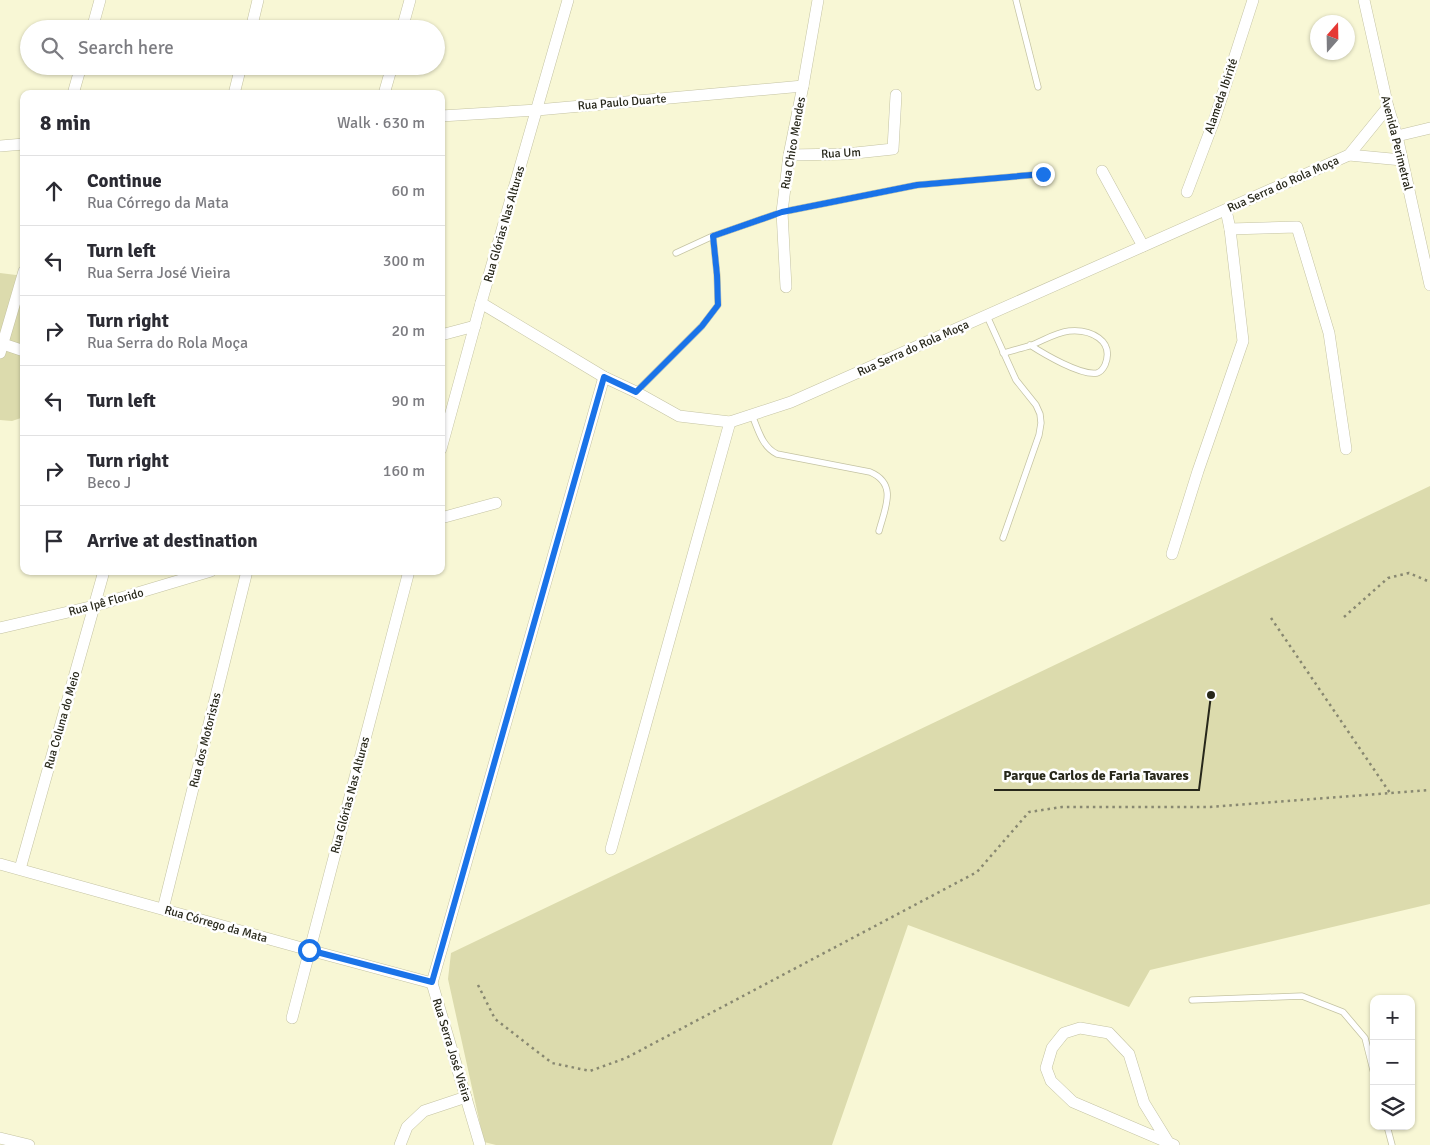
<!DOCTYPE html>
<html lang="en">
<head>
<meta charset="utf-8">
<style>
	body { margin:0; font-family:Signika,sans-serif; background:#f2f2f3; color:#2b2b33 }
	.controls { position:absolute; right:15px; bottom:15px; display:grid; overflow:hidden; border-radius:10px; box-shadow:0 1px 4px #0004 }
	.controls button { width:45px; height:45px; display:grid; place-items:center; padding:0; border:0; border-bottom:1px solid #e1e1e2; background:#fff; color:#2b2b33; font:25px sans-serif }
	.compass { position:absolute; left:1310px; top:15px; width:45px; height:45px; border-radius:50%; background:#fff; box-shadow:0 1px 4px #0004; rotate:20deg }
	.stop { position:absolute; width:15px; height:15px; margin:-11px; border:4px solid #1a73e8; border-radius:50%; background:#fff }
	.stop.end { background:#1a73e8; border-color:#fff; box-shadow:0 1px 5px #0008 }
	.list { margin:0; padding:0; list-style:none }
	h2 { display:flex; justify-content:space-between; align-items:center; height:65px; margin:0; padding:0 20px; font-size:21px }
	h2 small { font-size:16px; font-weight:400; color:#7c7c81 }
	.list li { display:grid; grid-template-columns:32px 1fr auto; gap:15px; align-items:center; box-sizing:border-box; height:70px; padding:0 20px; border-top:1px solid #e1e1e2 }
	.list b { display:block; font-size:19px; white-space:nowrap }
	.list p { margin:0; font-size:16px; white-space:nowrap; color:#7c7c81 }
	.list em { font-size:16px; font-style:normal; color:#7c7c81 }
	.icon { flex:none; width:28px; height:28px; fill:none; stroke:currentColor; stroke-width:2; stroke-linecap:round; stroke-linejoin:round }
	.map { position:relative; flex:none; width:1430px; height:1145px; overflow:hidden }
	.search { position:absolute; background:#fff; box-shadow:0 1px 4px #0004; left:20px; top:20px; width:425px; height:55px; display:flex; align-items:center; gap:12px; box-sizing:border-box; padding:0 18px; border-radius:28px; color:#7c7c81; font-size:19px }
	.panel { position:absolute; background:#fff; box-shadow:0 1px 4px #0004; left:20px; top:90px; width:425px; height:485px; border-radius:10px }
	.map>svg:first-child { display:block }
	.green { fill:#dcdbad }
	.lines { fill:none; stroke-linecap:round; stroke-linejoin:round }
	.lane-casing { stroke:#c4c3a3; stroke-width:7 }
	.street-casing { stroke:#c4c3a3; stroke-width:12 }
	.path { stroke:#888871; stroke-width:2.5; stroke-dasharray:2.5 4; stroke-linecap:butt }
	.lane { stroke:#fff; stroke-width:5.5 }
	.street { stroke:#fff; stroke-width:11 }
	.route { stroke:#1a73e8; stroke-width:6 }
	.labels { text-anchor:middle; stroke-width:5; stroke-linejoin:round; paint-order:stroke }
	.street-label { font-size:12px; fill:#27271a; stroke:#fff }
	.leader { fill:none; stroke:#27271a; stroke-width:2 }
	.callout-dot { fill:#27271a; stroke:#fff; stroke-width:2 }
	.callout-label { font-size:14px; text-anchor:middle; font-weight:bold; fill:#27271a; stroke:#fff; stroke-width:5; stroke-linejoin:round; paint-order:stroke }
</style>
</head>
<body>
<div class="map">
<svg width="1430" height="1145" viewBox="0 0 1430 1145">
	<rect width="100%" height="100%" fill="#f8f7d5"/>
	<g class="green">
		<polygon points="0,273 24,276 24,417 12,421 0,420"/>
		<polygon points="1430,486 1430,904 1150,970 1129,1007 908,925 832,1145 496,1145 484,1142 448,979 451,953"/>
	</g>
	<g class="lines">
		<g class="lane-casing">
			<g id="lane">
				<polyline points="1016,0 1038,87"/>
				<polyline points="676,253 713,236 782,212 917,185 1043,174"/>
				<polyline points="987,316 1016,380 1036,405 1040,414 1041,423 1039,435 1003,538"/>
				<path d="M 1003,353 C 1012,351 1021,348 1029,346 C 1043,341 1054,333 1069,331 C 1090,329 1115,340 1105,365 C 1103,369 1101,372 1097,373 C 1081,376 1044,354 1030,345"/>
				<polyline points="636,392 702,326 718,305 717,275 713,236"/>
				<path d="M 752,415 C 758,429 762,447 777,454 L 870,472 C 898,484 885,508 879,531"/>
				<polyline points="1192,1000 1302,996 1343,1012 1365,1038 1374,1074"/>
				<polyline points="1387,1126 1392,1145"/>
			</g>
		</g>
		<g class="street-casing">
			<g id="street">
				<polyline points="1364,0 1388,107 1397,136 1430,285"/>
				<polyline points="92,29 100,0"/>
				<polyline points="251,29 258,0"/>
				<polyline points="402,29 410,0"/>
				<polyline points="73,94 81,66"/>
				<polyline points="234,94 241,66"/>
				<polyline points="384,94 392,66"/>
				<polyline points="441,116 537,110 803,86"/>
				<polyline points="1397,136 1430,128"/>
				<polyline points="0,146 24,144"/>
				<polyline points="789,155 846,154 893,149 896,95"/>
				<polyline points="1349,155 1402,160"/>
				<polyline points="1102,171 1143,246"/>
				<polyline points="1187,192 1215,118 1253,0"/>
				<polyline points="1230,229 1297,227 1329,333 1346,449"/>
				<polyline points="786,287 782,212 789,155 803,86 818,0"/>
				<polyline points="481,303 604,377 636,392 679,416 730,422 791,402 1349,155 1388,107"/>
				<polyline points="441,335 475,326"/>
				<polyline points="0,343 24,351"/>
				<polyline points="0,353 24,271"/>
				<polyline points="441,449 481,303 568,0"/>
				<polyline points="441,518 496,503"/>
				<polyline points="1172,554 1198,471 1243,341 1230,229 1226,210"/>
				<polyline points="0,628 94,606 211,571"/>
				<polyline points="611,849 730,422"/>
				<polyline points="0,864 309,950 432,983"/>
				<polyline points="20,869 104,571"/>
				<polyline points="163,909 247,571"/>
				<polyline points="292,1018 409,571"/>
				<polyline points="0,1138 29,1145"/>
				<polyline points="1168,1142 1144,1103 1129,1054 1109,1033 1080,1028 1064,1033 1052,1048 1046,1068 1051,1081 1073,1102 1174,1145"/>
				<polyline points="400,1145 407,1127 424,1111 466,1097"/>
				<polyline points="480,1145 432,983 604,377"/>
			</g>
		</g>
		<g class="path">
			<polyline points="1344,617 1388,578 1409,573 1430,582"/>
			<polyline points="1271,618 1390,793"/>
			<polyline points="478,985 495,1019 552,1063 590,1071 626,1058 977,872 1029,812 1062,807 1210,807 1430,790"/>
		</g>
		<use href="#lane" class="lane"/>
		<use href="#street" class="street"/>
	</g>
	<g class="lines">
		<polyline class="route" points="309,950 432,982 604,377 636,392 702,326 718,305 717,275 713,236 782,212 917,185 1043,174"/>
	</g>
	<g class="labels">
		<g class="street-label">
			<text transform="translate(1221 96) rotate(-71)" y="4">Alameda Ibirité</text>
			<text transform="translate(622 102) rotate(-5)" y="4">Rua Paulo Duarte</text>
			<text transform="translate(793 143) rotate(-80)" y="4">Rua Chico Mendes</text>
			<text transform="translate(1397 143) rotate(76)" y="4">Avenida Perimetral</text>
			<text transform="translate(841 153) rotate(-3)" y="4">Rua Um</text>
			<text transform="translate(1283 184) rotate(-24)" y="4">Rua Serra do Rola Moça</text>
			<text transform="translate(504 224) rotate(-74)" y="4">Rua Glórias Nas Alturas</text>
			<text transform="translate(913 348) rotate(-24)" y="4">Rua Serra do Rola Moça</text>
			<text transform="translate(106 602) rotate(-15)" y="4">Rua Ipê Florido</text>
			<text transform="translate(62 720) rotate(-74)" y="4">Rua Coluna do Meio</text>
			<text transform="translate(205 740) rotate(-76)" y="4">Rua dos Motoristas</text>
			<text transform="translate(350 795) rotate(-75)" y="4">Rua Glórias Nas Alturas</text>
			<text transform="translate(216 924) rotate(16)" y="4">Rua Córrego da Mata</text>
			<text transform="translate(452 1050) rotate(73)" y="4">Rua Serra José Vieira</text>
		</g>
	</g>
	<path class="leader" d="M1211 695L1199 790H994"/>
	<circle class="callout-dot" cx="1211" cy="695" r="5"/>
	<g class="callout-label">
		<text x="1096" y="780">Parque Carlos de Faria Tavares</text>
	</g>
</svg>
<div class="controls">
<button>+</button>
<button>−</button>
<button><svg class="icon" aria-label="layers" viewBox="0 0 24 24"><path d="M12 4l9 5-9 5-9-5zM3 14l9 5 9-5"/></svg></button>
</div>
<svg class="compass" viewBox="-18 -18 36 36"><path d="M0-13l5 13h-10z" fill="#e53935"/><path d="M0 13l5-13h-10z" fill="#7c7c81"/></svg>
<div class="stop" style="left:309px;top:950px"></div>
<div class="stop end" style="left:1043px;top:174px"></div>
<div class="search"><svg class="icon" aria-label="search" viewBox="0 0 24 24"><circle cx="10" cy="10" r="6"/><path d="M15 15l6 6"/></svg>Search here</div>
<section class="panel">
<h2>8 min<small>Walk · 630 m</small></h2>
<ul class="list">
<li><svg class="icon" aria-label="ahead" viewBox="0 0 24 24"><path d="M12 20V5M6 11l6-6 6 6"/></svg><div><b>Continue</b><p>Rua Córrego da Mata</p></div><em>60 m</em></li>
<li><svg class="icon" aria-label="left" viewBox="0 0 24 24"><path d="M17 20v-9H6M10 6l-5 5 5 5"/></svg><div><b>Turn left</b><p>Rua Serra José Vieira</p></div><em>300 m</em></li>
<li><svg class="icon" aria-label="right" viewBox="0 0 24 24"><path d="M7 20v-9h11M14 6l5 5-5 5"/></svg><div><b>Turn right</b><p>Rua Serra do Rola Moça</p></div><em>20 m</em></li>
<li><svg class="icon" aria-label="left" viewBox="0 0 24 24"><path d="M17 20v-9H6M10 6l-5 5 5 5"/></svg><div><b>Turn left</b></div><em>90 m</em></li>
<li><svg class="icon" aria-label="right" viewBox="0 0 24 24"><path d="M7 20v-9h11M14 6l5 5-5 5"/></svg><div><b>Turn right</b><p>Beco J</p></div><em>160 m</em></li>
<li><svg class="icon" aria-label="arrive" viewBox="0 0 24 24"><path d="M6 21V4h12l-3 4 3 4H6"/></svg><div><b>Arrive at destination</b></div></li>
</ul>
</section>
</div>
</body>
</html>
